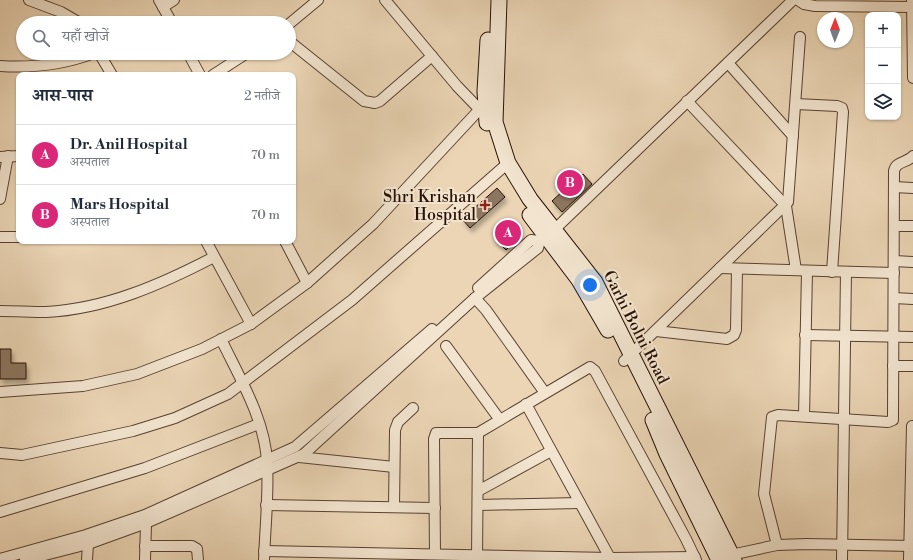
<!DOCTYPE html>
<html lang="hi">
<head>
<meta charset="utf-8">
<style>
	body { margin:0; font-family:"Libre Bodoni","Noto Serif Devanagari",serif; background:#f2f2f3; color:#1f2937 }
	.controls { position:absolute; right:12px; top:12px; display:grid; overflow:hidden; border-radius:8px; box-shadow:0 1px 3px #0004 }
	.controls button { width:36px; height:36px; display:grid; place-items:center; padding:0; border:0; border-bottom:1px solid #e0e1e3; background:#fff; color:#1f2937; font:20px sans-serif }
	.compass { position:absolute; left:817px; top:12px; width:36px; height:36px; border-radius:50%; background:#fff; box-shadow:0 1px 3px #0004; rotate:1deg }
	.you { position:absolute; left:590px; top:285px; width:14px; height:14px; margin:-10px; border:3px solid #fff; border-radius:50%; background:#1a73e8; box-shadow:0 0 0 6px #1a73e833 }
	.badge { display:grid; place-items:center; width:26px; height:26px; border-radius:50%; background:#db2777; color:#fff; font-size:13px; font-weight:700 }
	.pin { position:absolute; translate:-50% -50%; border:2px solid #fff; box-shadow:0 1px 4px #0006 }
	.list { margin:0; padding:0; list-style:none }
	h2 { display:flex; justify-content:space-between; align-items:center; height:52px; margin:0; padding:0 16px; font-size:17px }
	h2 small { font-size:13px; font-weight:400; color:#747a83 }
	.list li { display:grid; grid-template-columns:26px 1fr auto; gap:12px; align-items:center; box-sizing:border-box; height:60px; padding:0 16px; border-top:1px solid #e0e1e3 }
	.list b { display:block; font-size:15px; white-space:nowrap }
	.list p { margin:0; font-size:13px; white-space:nowrap; color:#747a83 }
	.list em { font-size:13px; font-style:normal; color:#747a83 }
	.icon { flex:none; width:22px; height:22px; fill:none; stroke:currentColor; stroke-width:2; stroke-linecap:round; stroke-linejoin:round }
	.map { position:relative; flex:none; width:913px; height:560px; overflow:hidden }
	.search { position:absolute; background:#fff; box-shadow:0 1px 3px #0004; left:16px; top:16px; width:280px; height:44px; display:flex; align-items:center; gap:10px; box-sizing:border-box; padding:0 14px; border-radius:22px; color:#747a83; font-size:15px }
	.panel { position:absolute; background:#fff; box-shadow:0 1px 3px #0004; left:16px; top:72px; width:280px; height:172px; border-radius:8px }
	.map>svg:first-child { display:block }
	.building { fill:#8d7661; stroke:#271005; filter:url(#shadow) }
	.lines { fill:none; stroke-linecap:round; stroke-linejoin:round }
	.street-casing { stroke:#584131; stroke-width:12 }
	.secondary-casing { stroke:#271005; stroke-width:17 }
	.street { stroke:#f2e4cf; stroke-width:10 }
	.secondary { stroke:#f2e4cf; stroke-width:15 }
	.poi-dot { fill:#8f2418; stroke:#f2e4cf; stroke-width:1.5 }
	.labels { text-anchor:middle; stroke-width:4; stroke-linejoin:round; paint-order:stroke }
	.poi-label { font-size:16px; fill:#271005; stroke:#f2e4cf; text-anchor:end }
	.street-label { font-size:16px; fill:#271005; stroke:#f2e4cf }
</style>
</head>
<body>
<div class="map">
<svg width="913" height="560" viewBox="0 0 913 560">
	<defs>
		<filter id="shadow"><feDropShadow dx="2.5" dy="4.5" stdDeviation="2" flood-color="#0004"/></filter>
	</defs>
	<rect width="100%" height="100%" fill="#ebd5b5"/>
	<filter id="stains"><feTurbulence type="fractalNoise" baseFrequency=".005" numOctaves="4"/><feColorMatrix values="0 0 0 0 .2 0 0 0 0 .09 0 0 0 0 .02 0 0 0 .5 -.17"/></filter>
	<radialGradient id="worn" r=".72"><stop offset=".6" stop-color="#630" stop-opacity="0"/><stop offset="1" stop-color="#630" stop-opacity=".3"/></radialGradient>
	<g class="building">
		<polygon points="567,171 576,180 583,174 592,184 562,212 552,201 567,187 559,178"/>
		<polygon points="497,188 505,197 470,228 462,219"/>
		<polygon points="509,223 521,235 506,250 494,238"/>
		<polygon points="0,349 11,349 11,363 26,363 26,379 0,379"/>
	</g>
	<g class="lines">
		<g class="street-casing">
			<g id="street">
				<polyline points="29,0 61,12 80,23"/>
				<polyline points="159,0 172,23"/>
				<polyline points="385,0 457,86 483,113"/>
				<polyline points="798,0 804,4 815,6 912,7"/>
				<polyline points="912,0 913,78"/>
				<polyline points="163,7 174,0"/>
				<polyline points="289,24 318,0"/>
				<polyline points="289,41 364,101 375,103 380,101 432,56"/>
				<polyline points="99,53 112,75"/>
				<polyline points="188,53 200,75"/>
				<polyline points="728,63 793,136"/>
				<path d="M 0,66 C 33,68 63,65 94,53"/>
				<polyline points="213,75 247,53"/>
				<polyline points="687,101 786,206 796,270"/>
				<polyline points="796,104 837,106 842,108 843,112 832,272"/>
				<polyline points="0,157 19,156"/>
				<polyline points="894,187 913,188"/>
				<polyline points="0,199 8,156"/>
				<polyline points="894,226 913,226"/>
				<polyline points="0,237 19,237"/>
				<polyline points="206,241 251,324"/>
				<polyline points="285,241 307,283"/>
				<polyline points="894,261 913,262"/>
				<polyline points="720,268 894,273"/>
				<polyline points="478,288 531,240 540,241"/>
				<polyline points="475,298 486,310 545,393"/>
				<polyline points="894,298 913,299"/>
				<path d="M 0,311 C 15,311 31,312 46,312 C 106,309 162,284 214,257"/>
				<polyline points="656,331 727,339 734,335 736,330 737,269"/>
				<polyline points="805,335 913,337"/>
				<path d="M 221,339 C 239,377 265,419 267,462 C 269,494 265,528 264,560"/>
				<polyline points="446,346 500,420"/>
				<polyline points="624,361 788,202 800,37"/>
				<polyline points="893,366 913,366"/>
				<polyline points="0,392 83,386 137,374 202,349 251,324 307,283 373,224 479,110"/>
				<polyline points="526,404 610,558"/>
				<polyline points="804,416 807,271"/>
				<polyline points="0,453 22,455 133,431 175,418 228,394 352,300 508,163"/>
				<polyline points="299,457 394,467"/>
				<polyline points="478,491 551,451"/>
				<polyline points="266,505 435,508"/>
				<polyline points="478,505 580,503"/>
				<polyline points="394,507 395,430 398,422 413,408"/>
				<polyline points="0,512 145,468 259,424"/>
				<path d="M 777,545 L 764,494 L 772,417 L 778,415 L 888,422 L 893,420 L 894,171 C 896,161 907,163 913,156"/>
				<polyline points="145,546 192,546 197,549 198,560"/>
				<polyline points="264,551 610,558 695,557"/>
				<polyline points="435,554 434,439 436,433 478,433 590,367 595,371 686,539 696,560"/>
				<polyline points="726,556 777,545 807,544 913,546"/>
				<polyline points="0,559 86,535 145,515 295,447 432,329"/>
				<polyline points="25,560 88,544 146,523 304,454 475,298 538,248 540,241 554,230 793,0"/>
				<polyline points="87,560 88,544"/>
				<polyline points="145,560 146,523"/>
				<polyline points="477,560 478,433"/>
				<polyline points="842,560 846,272"/>
				<polyline points="909,560 912,426"/>
			</g>
		</g>
		<g class="secondary-casing">
			<g id="secondary">
				<polyline points="499,0 495,122 508,163 530,199 595,282 734,560"/>
				<polyline points="487,123 485,91 488,40"/>
				<polyline points="530,215 579,280 608,330"/>
				<polyline points="653,420 667,454 719,560"/>
			</g>
		</g>
		<use href="#street" class="street"/>
		<use href="#secondary" class="secondary"/>
	</g>
	<path class="poi-dot" d="M483 199h4v4h4v4h-4v4h-4v-4h-4v-4h4z"/>
	<g class="labels">
		<g class="poi-label">
			<text x="476" y="202">Shri Krishan<tspan x="476" dy="18">Hospital</tspan></text>
		</g>
		<g class="street-label">
			<text transform="translate(637 327) rotate(63)" y="6">Garhi Bolni Road</text>
		</g>
	</g>
	<rect width="100%" height="100%" filter="url(#stains)"/>
	<rect width="100%" height="100%" fill="url(#worn)"/>
</svg>
<div class="controls">
<button>+</button>
<button>−</button>
<button><svg class="icon" aria-label="layers" viewBox="0 0 24 24"><path d="M12 4l9 5-9 5-9-5zM3 14l9 5 9-5"/></svg></button>
</div>
<svg class="compass" viewBox="-18 -18 36 36"><path d="M0-13l5 13h-10z" fill="#e53935"/><path d="M0 13l5-13h-10z" fill="#747a83"/></svg>
<div class="you"></div>
<div class="pin badge" style="left:508px;top:233px">A</div>
<div class="pin badge" style="left:570px;top:183px">B</div>
<div class="search"><svg class="icon" aria-label="search" viewBox="0 0 24 24"><circle cx="10" cy="10" r="6"/><path d="M15 15l6 6"/></svg>यहाँ खोजें</div>
<section class="panel">
<h2>आस-पास<small>2 नतीजे</small></h2>
<ul class="list">
<li><span class="badge">A</span><div><b>Dr. Anil Hospital</b><p>अस्पताल</p></div><em>70 m</em></li>
<li><span class="badge">B</span><div><b>Mars Hospital</b><p>अस्पताल</p></div><em>70 m</em></li>
</ul>
</section>
</div>
</body>
</html>
